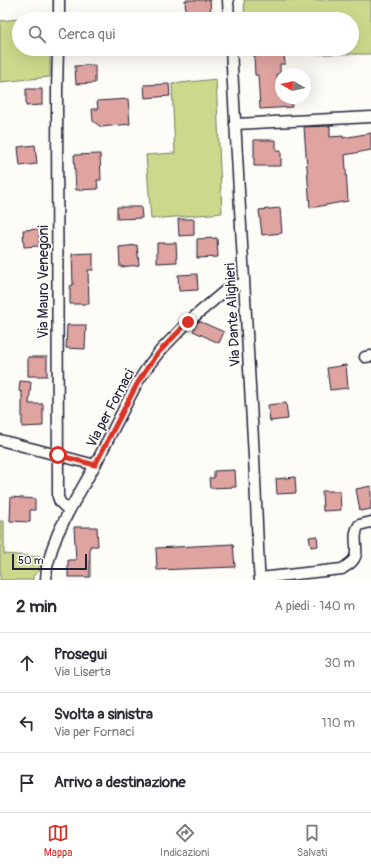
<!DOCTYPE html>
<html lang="it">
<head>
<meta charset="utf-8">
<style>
	body { margin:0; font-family:Pangolin,sans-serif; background:#f7f7f7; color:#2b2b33 }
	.compass { position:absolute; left:275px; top:68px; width:36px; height:36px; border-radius:50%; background:#fff; box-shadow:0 4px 16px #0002; rotate:279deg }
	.scale { position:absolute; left:12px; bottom:10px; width:75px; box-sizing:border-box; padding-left:4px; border:2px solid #22223b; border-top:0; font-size:11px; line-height:14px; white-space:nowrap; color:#22223b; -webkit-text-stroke:3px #fdfcf7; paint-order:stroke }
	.stop { position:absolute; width:12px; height:12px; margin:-9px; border:3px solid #d93025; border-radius:50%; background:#fff }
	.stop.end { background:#d93025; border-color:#fff; box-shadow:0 1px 4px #0008 }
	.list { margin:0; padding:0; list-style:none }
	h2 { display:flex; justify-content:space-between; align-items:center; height:52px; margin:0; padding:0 16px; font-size:17px }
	h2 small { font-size:13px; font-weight:400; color:#7c7c81 }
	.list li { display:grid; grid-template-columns:26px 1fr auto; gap:12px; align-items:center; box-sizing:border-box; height:60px; padding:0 16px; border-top:1px solid #e1e1e2 }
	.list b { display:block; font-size:15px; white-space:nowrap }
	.list p { margin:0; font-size:13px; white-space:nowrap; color:#7c7c81 }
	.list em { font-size:13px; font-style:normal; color:#7c7c81 }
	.icon { flex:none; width:22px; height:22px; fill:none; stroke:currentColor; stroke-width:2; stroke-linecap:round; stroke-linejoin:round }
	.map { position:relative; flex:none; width:371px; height:580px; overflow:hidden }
	.search { position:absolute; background:#fff; box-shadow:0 4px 16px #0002; left:12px; right:12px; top:12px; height:44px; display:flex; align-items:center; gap:10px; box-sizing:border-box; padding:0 14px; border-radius:22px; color:#7c7c81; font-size:15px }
	.sheet { height:232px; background:#fff }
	nav { display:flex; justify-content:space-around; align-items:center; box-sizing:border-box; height:56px; border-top:1px solid #e1e1e2; background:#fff; font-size:11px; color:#7c7c81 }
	nav a { display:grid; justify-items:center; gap:2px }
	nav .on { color:#d93025 }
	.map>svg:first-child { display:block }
	.green { fill:#ccd98c; stroke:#777e64 }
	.building { fill:#dfa4a0; stroke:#22223b }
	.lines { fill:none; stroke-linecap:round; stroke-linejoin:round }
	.minor-casing { stroke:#22223b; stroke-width:13 }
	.minor { stroke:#fdfcf7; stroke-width:10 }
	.route { stroke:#d93025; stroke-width:5 }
	.labels { text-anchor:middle; stroke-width:3.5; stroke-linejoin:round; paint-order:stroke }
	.street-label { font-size:14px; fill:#22223b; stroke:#fdfcf7 }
</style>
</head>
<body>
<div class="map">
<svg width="371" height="580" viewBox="0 0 371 580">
	<rect width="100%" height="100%" fill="#fdfcf7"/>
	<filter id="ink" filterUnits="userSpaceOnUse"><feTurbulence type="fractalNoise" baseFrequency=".025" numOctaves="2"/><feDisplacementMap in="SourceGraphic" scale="8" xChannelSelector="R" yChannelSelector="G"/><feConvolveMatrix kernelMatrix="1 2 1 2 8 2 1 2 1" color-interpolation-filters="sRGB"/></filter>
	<g filter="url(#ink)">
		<g class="green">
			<polygon points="244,0 371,0 371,54 247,54 247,49 352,49 352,19 245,19"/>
			<polygon points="19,19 19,49 50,49 50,77 0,82 0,21"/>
			<polygon points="216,79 222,213 151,219 146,155 175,153 172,84"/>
			<polygon points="0,521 4,521 4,554 43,557 40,570 33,576 33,580 0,580"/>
		</g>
		<g class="building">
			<polygon points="185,0 210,0 211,14 186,15"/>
			<polygon points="284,54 285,64 280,64 280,74 277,74 279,93 281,93 281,98 291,98 292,107 260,109 258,75 255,75 254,56"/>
			<polygon points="95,65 95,83 76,84 75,66"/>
			<polygon points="169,84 170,96 145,98 144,85"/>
			<polygon points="26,89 42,89 42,105 26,106"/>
			<polygon points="128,99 130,124 101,127 93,121 92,109 98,109 97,101"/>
			<polygon points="330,126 330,137 343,136 343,138 371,133 371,150 345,155 348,201 310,208 304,127"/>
			<polygon points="254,140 276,140 276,151 281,151 281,166 254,166"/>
			<polygon points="35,145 37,164 20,166 18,147"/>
			<polygon points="100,154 101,180 97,180 98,189 76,190 74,155"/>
			<polygon points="117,207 141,207 142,218 117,219"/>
			<polygon points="280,208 282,233 262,235 259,210"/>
			<polygon points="178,219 194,219 194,235 179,236"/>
			<polygon points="39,229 39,246 24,247 23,230"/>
			<polygon points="217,238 218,257 197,258 197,239"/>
			<polygon points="157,243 176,243 177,262 157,263"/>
			<polygon points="137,245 139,265 120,267 119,247"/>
			<polygon points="93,253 93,270 88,270 89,304 70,304 70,286 73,285 72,254"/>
			<polygon points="197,274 198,290 179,291 178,275"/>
			<polygon points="199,321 224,332 219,343 193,331 197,323"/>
			<polygon points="67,325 86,325 85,349 66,348"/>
			<rect x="28" y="357" width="19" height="19"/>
			<polygon points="346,365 348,388 330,390 327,368"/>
			<polygon points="20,381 31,382 29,404 43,404 43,426 22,427 22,392 19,391"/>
			<polygon points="286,403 288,419 270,421 268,405"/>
			<polygon points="235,470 236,487 210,488 209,478 214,478 214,471"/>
			<polygon points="295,477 296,493 277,494 276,479"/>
			<polygon points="371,486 371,509 360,511 356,489"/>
			<polygon points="322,491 340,491 341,510 323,511"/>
			<polygon points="11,497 35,499 35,510 30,510 30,522 10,521"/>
			<polygon points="74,527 97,527 98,546 90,546 90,577 68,577 68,560 76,560"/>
			<polygon points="317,536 318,546 311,547 309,537"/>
			<polygon points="233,544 235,567 157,570 156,548"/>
		</g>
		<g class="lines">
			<g class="minor-casing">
				<g id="minor">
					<polyline points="228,0 229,19"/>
					<polyline points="59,19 59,0"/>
					<polyline points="58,49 57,91 58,497 60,502 69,511"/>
					<polyline points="231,49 254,457 259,569 260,580"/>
					<polyline points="235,124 371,117"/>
					<polyline points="365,357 371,356"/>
					<polyline points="0,440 95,465"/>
					<path d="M 260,578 L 342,569 C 346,566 352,563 354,559 C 360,550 351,537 359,525 L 371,522"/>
					<polyline points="46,580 47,567 52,549 58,533 69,511 95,465 137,383 149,365 160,351 188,322 227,289 238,285 244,284"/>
				</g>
			</g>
			<use href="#minor" class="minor"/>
		</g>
	</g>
	<g class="lines" filter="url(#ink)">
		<polyline class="route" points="58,455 95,465 137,384 149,365 160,351 188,322"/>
	</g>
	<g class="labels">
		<g class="street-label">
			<text transform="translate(43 282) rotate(-90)" y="5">Via Mauro Venegoni</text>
			<text transform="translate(232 315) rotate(-93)" y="5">Via Dante Alighieri</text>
			<text transform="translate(110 408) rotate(-62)" y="5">Via per Fornaci</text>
		</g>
	</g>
</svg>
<svg class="compass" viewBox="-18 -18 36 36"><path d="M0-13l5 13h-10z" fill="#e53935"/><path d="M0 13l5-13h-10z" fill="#7c7c81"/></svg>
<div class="scale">50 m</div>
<div class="stop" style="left:58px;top:455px"></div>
<div class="stop end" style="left:188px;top:322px"></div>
<div class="search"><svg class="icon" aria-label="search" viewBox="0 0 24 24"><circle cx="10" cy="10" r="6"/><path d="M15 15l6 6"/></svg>Cerca qui</div>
</div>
<section class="sheet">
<h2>2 min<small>A piedi · 140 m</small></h2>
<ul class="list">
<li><svg class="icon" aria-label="ahead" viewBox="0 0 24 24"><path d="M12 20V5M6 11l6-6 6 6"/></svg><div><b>Prosegui</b><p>Via Liserta</p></div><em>30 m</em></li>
<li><svg class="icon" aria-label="left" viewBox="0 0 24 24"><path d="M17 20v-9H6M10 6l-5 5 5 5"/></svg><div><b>Svolta a sinistra</b><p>Via per Fornaci</p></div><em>110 m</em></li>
<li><svg class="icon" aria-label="arrive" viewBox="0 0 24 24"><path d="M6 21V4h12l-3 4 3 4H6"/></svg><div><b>Arrivo a destinazione</b></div></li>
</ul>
</section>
<nav>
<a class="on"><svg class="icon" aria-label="map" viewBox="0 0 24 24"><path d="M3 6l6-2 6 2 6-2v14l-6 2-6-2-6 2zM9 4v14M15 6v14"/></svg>Mappa</a>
<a><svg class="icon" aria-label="directions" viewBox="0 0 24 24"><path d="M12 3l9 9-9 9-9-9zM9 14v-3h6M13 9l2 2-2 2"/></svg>Indicazioni</a>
<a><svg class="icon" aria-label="saved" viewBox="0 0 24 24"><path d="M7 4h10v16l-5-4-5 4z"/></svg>Salvati</a>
</nav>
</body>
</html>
